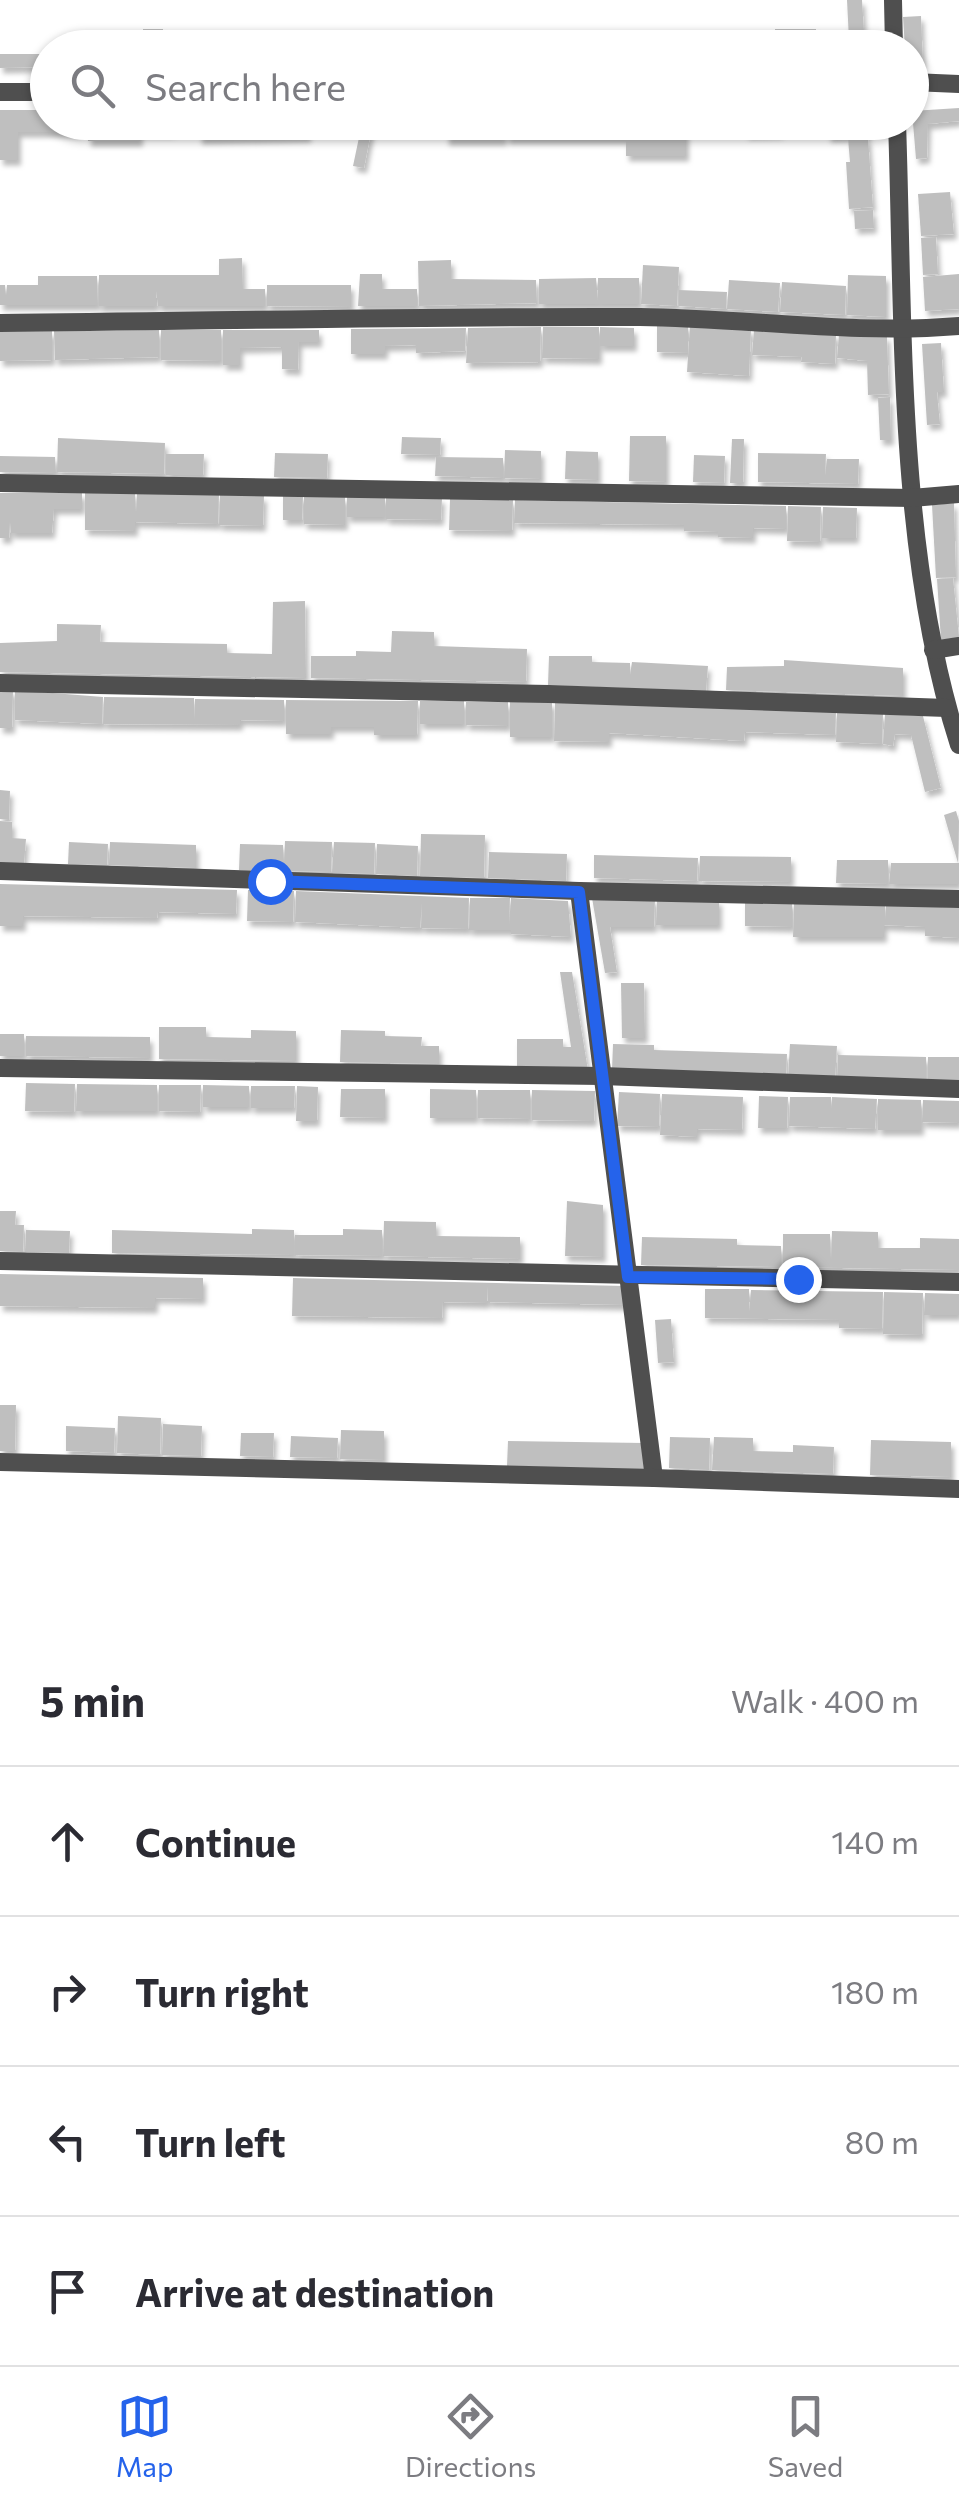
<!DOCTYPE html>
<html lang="en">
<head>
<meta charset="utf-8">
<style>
	body { margin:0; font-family:Commissioner,sans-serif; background:#f2f2f3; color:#2b2b33 }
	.stop { position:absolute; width:30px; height:30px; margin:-22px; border:8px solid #2563eb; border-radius:50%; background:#fff }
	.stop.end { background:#2563eb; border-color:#fff; box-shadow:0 2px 10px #0008 }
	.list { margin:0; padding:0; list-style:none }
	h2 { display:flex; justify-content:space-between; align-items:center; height:130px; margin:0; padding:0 40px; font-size:42px }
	h2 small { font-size:32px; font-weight:400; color:#7c7c81 }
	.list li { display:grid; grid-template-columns:65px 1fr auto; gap:30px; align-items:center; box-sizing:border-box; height:150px; padding:0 40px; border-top:2px solid #e1e1e2 }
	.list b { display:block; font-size:38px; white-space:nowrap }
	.list em { font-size:32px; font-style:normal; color:#7c7c81 }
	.icon { flex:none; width:55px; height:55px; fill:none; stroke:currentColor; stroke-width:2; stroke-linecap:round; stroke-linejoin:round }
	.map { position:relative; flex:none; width:959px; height:1635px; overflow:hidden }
	.search { position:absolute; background:#fff; box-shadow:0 2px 8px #0004; left:30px; right:30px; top:30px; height:110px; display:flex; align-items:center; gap:25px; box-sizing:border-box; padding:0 35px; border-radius:55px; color:#7c7c81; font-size:38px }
	.sheet { height:730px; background:#fff }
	nav { display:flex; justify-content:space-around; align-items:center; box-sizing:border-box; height:140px; border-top:2px solid #e1e1e2; background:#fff; font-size:28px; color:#7c7c81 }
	nav a { display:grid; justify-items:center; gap:5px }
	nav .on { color:#2563eb }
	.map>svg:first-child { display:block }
	.building { fill:#bfbfbf; filter:url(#shadow) }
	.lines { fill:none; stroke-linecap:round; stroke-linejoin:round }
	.street { stroke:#4f4f4f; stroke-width:18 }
	.route { stroke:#2563eb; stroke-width:12 }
</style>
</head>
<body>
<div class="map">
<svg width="959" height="1635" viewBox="0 0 959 1635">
	<defs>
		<filter id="shadow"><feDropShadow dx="3" dy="5.5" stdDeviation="2.5" flood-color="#0004"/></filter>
	</defs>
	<rect width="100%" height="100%" fill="#fff"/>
	<g class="building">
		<polygon points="847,0 862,0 865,48 818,48 818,40 849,40"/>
		<polygon points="921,16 923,64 912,64 912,48 905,48 903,17"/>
		<rect x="143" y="29" width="20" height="19"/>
		<rect x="775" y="29" width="41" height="19"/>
		<rect x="546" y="30" width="17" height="18"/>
		<rect x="189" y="38" width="44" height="10"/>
		<rect x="415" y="38" width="41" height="10"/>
		<rect x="96" y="39" width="45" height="9"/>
		<polygon points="368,40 413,40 414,48 368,48"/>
		<rect x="323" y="41" width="42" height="7"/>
		<polygon points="0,54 43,54 43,67 0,68"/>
		<polygon points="959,108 959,121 928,124 927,158 916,159 912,111"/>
		<polygon points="0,110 48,110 48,122 78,122 78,132 18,132 18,160 0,160"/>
		<polygon points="88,122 308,122 308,137 199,139 199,129 171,129 171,132 140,132 140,141 88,141"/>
		<polygon points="324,122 373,122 364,168 353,166 361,128 324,129"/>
		<rect x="446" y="122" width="58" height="18"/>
		<polygon points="506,122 686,122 686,156 626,156 626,139 506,139"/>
		<polygon points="688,122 780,122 780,133 746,134 746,126 688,126"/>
		<polygon points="828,122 868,122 868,136 828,137"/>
		<polygon points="868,138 873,207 849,209 846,162 850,162 848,139"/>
		<polygon points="950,192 954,234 921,236 918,194"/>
		<polygon points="873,210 874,228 855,229 854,211"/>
		<polygon points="936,237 938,274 923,275 921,238"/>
		<polygon points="242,258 243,289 265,289 265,306 158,306 156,291 156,306 99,306 99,275 219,275 219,259"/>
		<polygon points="451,260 451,279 536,280 537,303 419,306 418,261"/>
		<polygon points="643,265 679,267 677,306 641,304"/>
		<polygon points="360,274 382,274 382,289 417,289 417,306 358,306"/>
		<polygon points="959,274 959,309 925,311 923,277"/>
		<polygon points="848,275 886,276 886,317 847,315"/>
		<polygon points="38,276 97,276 98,305 0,305 0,285 5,285 6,295 7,285 38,285"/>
		<polygon points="596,278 598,300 598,278 639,278 639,304 539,304 539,279"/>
		<polygon points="729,280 780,283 778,312 727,309"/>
		<polygon points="782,282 846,286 845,315 780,312"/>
		<polygon points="267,285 351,285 351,307 267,306"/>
		<polygon points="679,290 727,292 726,309 679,306"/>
		<polygon points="657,325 688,325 688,353 657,352"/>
		<polygon points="690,326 751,329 749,376 687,372"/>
		<polygon points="541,327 540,362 466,363 468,328"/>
		<polygon points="543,327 599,327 599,359 542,358"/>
		<polygon points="600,327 634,328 634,346 600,346"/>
		<polygon points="466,328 465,351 416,353 416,345 385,346 385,354 351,354 351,329"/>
		<polygon points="754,329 836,334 835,364 801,362 802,357 752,355"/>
		<polygon points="159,330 159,357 55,360 54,331"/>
		<polygon points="161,330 221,330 221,361 161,360"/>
		<polygon points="223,330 319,330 319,342 299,342 298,370 282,369 282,347 240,348 240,365 223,365"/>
		<polygon points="0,331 52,331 52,360 0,361"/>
		<polygon points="839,334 887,336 889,394 868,395 867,361 837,358"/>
		<polygon points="941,343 944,392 937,392 940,424 927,425 922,344"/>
		<polygon points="890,397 891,440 880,440 878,398"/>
		<polygon points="630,436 666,436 666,482 629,481"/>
		<polygon points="402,437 441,438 440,455 401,454"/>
		<polygon points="58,438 165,443 164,474 57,472"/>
		<polygon points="732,439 744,439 743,483 730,483"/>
		<polygon points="505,450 541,451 541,479 504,478"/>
		<polygon points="566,451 598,452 598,480 565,479"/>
		<polygon points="275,453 328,454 327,478 274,477"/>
		<polygon points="758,453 826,454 825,476 827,459 859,459 858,484 758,482"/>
		<polygon points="166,454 204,454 203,475 166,475"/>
		<polygon points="694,455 725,456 724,483 693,482"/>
		<polygon points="0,456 55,457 56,473 0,472"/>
		<polygon points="436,457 503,458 503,478 435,476"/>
		<polygon points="85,492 135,493 136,512 137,493 219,495 218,524 135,522 135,531 85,530"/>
		<polygon points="0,493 82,493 82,509 54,509 52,533 11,533 10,522 9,538 0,538"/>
		<polygon points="220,495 264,496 263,526 219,525"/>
		<polygon points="283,495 303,496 302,520 283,520"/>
		<polygon points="304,496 345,497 345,525 304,524"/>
		<rect x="347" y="497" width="38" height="20"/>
		<polygon points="386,497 442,498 441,520 386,519"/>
		<polygon points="450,499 513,500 512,531 449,530"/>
		<polygon points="515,500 786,506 786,529 753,528 753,538 718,537 718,532 684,531 684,525 514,523"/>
		<polygon points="954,503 956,577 936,578 932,505"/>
		<polygon points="788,506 821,507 820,542 787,541"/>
		<polygon points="823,507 857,508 856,538 822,538"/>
		<polygon points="953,578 959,637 941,640 937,579"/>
		<polygon points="305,601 306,678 0,672 0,643 57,641 57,624 101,625 100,642 227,644 227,653 272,654 273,602"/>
		<polygon points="392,631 434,632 434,646 527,649 526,682 311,678 311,656 356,656 356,651 391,652"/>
		<polygon points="549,656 592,656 592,662 630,663 630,675 632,662 708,666 706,691 548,685"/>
		<polygon points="784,660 903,668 903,696 726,690 727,667 784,666"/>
		<polygon points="0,690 13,690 12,728 0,728"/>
		<polygon points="15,690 103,697 102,724 15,720"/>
		<polygon points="104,697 194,698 195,720 195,699 284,700 284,721 240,720 240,725 103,724"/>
		<polygon points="286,700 418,701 417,735 374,735 374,727 331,727 331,734 286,734"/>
		<rect x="420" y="701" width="44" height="23"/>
		<polygon points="466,702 508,702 508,726 466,725"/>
		<rect x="510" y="702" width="42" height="35"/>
		<polygon points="555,702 836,712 835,735 745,732 744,741 609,733 609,742 554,741"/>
		<polygon points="837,712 883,714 882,744 836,742"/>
		<polygon points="885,714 923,716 941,788 925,792 911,735 895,734 893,746 883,744"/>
		<polygon points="0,790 10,791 9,820 0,819"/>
		<polygon points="956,811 959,821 958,863 944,815"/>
		<polygon points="0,821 12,822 12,838 26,839 24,864 0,863"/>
		<polygon points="421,834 485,835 484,878 420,876"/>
		<polygon points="285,841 332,842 331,872 239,870 240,844 283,845 284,862"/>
		<polygon points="69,842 108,844 107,865 68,864"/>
		<polygon points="110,842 196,845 196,868 109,865"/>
		<polygon points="334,842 375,843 374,874 332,873"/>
		<polygon points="377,844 418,846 417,876 376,874"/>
		<polygon points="489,852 567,854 566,881 488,878"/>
		<polygon points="594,855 698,858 697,881 594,878"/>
		<polygon points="700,856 791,857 791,882 699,881"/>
		<polygon points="837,860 888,860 888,884 836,883"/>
		<polygon points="891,863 959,863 959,884 889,884"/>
		<polygon points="0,884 237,890 236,914 158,912 157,918 23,916 23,926 0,926"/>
		<polygon points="248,890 294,891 293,922 247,921"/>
		<polygon points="296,891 469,898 468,929 421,928 422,903 420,928 295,922"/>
		<polygon points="470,898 510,898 509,925 511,898 568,901 571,937 511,934 511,930 469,930"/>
		<polygon points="592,898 655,899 654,927 610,927 617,972 605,973"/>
		<polygon points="657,899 719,900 719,925 656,925"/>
		<polygon points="745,901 792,902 792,927 745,926"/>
		<polygon points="794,902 885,904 886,919 886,904 959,908 959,938 925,936 925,927 884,925 884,937 793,937"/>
		<polygon points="560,972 572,972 588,1070 517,1069 517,1039 563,1039 563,1047 571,1047"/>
		<polygon points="621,983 644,983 645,1038 622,1038"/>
		<polygon points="159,1027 206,1027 206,1037 251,1038 251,1030 296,1031 296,1061 159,1059"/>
		<polygon points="341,1030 385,1031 385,1036 422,1037 421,1046 439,1046 439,1064 340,1062"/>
		<rect x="0" y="1034" width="24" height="22"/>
		<polygon points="26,1036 150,1037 150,1058 26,1056"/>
		<polygon points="613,1044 654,1045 654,1050 787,1054 786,1078 612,1070"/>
		<polygon points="790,1044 837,1046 835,1080 788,1078"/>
		<polygon points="838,1055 926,1057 926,1082 837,1080"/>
		<rect x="928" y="1057" width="31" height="26"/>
		<polygon points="26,1083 75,1084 74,1112 25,1111"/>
		<polygon points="77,1084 157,1085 157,1111 76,1111"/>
		<polygon points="159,1085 201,1085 200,1112 159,1111"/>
		<polygon points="203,1085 249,1086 249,1107 203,1107"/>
		<polygon points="251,1086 295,1086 294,1108 251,1108"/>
		<polygon points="297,1086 318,1087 317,1121 296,1121"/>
		<polygon points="341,1089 385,1089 385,1118 340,1117"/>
		<polygon points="430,1089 476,1090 476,1118 430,1118"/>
		<polygon points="478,1090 530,1090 530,1119 478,1118"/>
		<polygon points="532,1090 595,1091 594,1121 532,1120"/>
		<polygon points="619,1092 660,1094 659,1127 617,1126"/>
		<polygon points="662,1094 743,1097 742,1130 697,1129 697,1137 660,1135"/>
		<polygon points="759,1096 788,1097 787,1128 758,1128"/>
		<polygon points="790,1097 831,1097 832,1108 832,1097 877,1099 875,1129 789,1126"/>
		<polygon points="878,1099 921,1100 921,1130 878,1130"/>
		<polygon points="923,1100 959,1101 959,1123 922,1122"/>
		<polygon points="567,1201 603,1205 603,1257 565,1256"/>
		<polygon points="0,1211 16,1211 15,1225 24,1225 23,1252 0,1251"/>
		<polygon points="384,1221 436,1222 436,1236 520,1237 520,1259 383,1256"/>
		<polygon points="252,1229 294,1230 294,1255 112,1253 112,1230 252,1234"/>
		<polygon points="343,1229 382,1230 382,1256 295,1255 295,1235 343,1235"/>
		<polygon points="26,1230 70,1231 69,1253 25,1252"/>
		<polygon points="832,1231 878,1232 878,1248 920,1248 920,1238 959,1239 959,1270 783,1267 783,1234 830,1234 831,1259"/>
		<polygon points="642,1237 737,1239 737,1245 781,1246 781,1267 641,1265"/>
		<polygon points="0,1274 203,1278 203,1299 155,1298 155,1308 0,1306"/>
		<polygon points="293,1278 624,1286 626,1305 488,1302 487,1287 487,1303 443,1302 442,1318 292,1316"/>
		<polygon points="705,1289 749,1289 749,1312 751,1290 883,1292 882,1329 839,1328 839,1320 705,1318"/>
		<polygon points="884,1292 923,1293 922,1335 883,1334"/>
		<polygon points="925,1293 959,1294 959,1315 924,1315"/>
		<polygon points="671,1319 674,1362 658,1363 655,1320"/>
		<polygon points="0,1405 16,1405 15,1451 0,1451"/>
		<polygon points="118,1416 161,1418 160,1455 117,1453"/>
		<polygon points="163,1424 202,1426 201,1456 162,1455"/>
		<polygon points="66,1426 115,1428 114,1453 66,1451"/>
		<polygon points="341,1430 384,1431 384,1460 340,1459"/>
		<polygon points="241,1433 274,1433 273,1457 240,1456"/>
		<polygon points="291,1436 338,1438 337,1458 290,1457"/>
		<polygon points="670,1437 710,1438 709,1470 669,1468"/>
		<polygon points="714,1437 753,1438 753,1451 793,1452 793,1445 834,1447 833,1474 712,1470"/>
		<polygon points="871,1440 951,1442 951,1477 870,1475"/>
		<polygon points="508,1441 643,1443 644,1470 507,1466"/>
	</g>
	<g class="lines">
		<g class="street">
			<polyline points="893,0 894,48"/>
			<polyline points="912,82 959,84"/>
			<polyline points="0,92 48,92"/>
			<path d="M 897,122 C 904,324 897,553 959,745"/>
			<path d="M 0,323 C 213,321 427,316 640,317 C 746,318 853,335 959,326"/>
			<polyline points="0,483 912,498 959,494"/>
			<polyline points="933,650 959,646"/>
			<polyline points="0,683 549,694 947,708"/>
			<polyline points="0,871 579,891 959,899"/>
			<polyline points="579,891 654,1478"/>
			<polyline points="0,1068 602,1076 959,1089"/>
			<polyline points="0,1261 959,1282"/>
			<polyline points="0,1462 654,1478 959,1489"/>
		</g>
	</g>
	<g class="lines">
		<polyline class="route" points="270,881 579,892 628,1277 798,1279"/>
	</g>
</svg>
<div class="stop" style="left:270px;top:881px"></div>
<div class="stop end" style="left:798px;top:1279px"></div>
<div class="search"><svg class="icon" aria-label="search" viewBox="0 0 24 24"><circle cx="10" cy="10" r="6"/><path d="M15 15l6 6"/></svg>Search here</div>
</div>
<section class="sheet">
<h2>5 min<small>Walk · 400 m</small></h2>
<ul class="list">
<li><svg class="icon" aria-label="ahead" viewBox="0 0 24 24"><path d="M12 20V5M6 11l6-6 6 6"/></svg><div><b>Continue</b></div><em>140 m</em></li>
<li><svg class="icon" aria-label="right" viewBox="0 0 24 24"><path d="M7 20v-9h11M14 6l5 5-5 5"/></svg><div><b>Turn right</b></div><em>180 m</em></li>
<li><svg class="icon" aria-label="left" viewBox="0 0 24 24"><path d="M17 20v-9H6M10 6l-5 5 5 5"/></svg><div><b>Turn left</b></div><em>80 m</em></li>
<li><svg class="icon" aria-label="arrive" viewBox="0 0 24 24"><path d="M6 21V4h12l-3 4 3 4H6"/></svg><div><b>Arrive at destination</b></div></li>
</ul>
</section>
<nav>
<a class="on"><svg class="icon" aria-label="map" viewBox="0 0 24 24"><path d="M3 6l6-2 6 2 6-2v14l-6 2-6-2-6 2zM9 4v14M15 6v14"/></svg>Map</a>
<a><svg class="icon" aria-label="directions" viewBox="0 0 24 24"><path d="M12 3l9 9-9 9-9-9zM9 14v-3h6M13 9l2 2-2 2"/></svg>Directions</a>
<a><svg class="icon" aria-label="saved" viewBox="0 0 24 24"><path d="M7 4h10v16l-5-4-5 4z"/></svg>Saved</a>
</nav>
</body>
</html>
